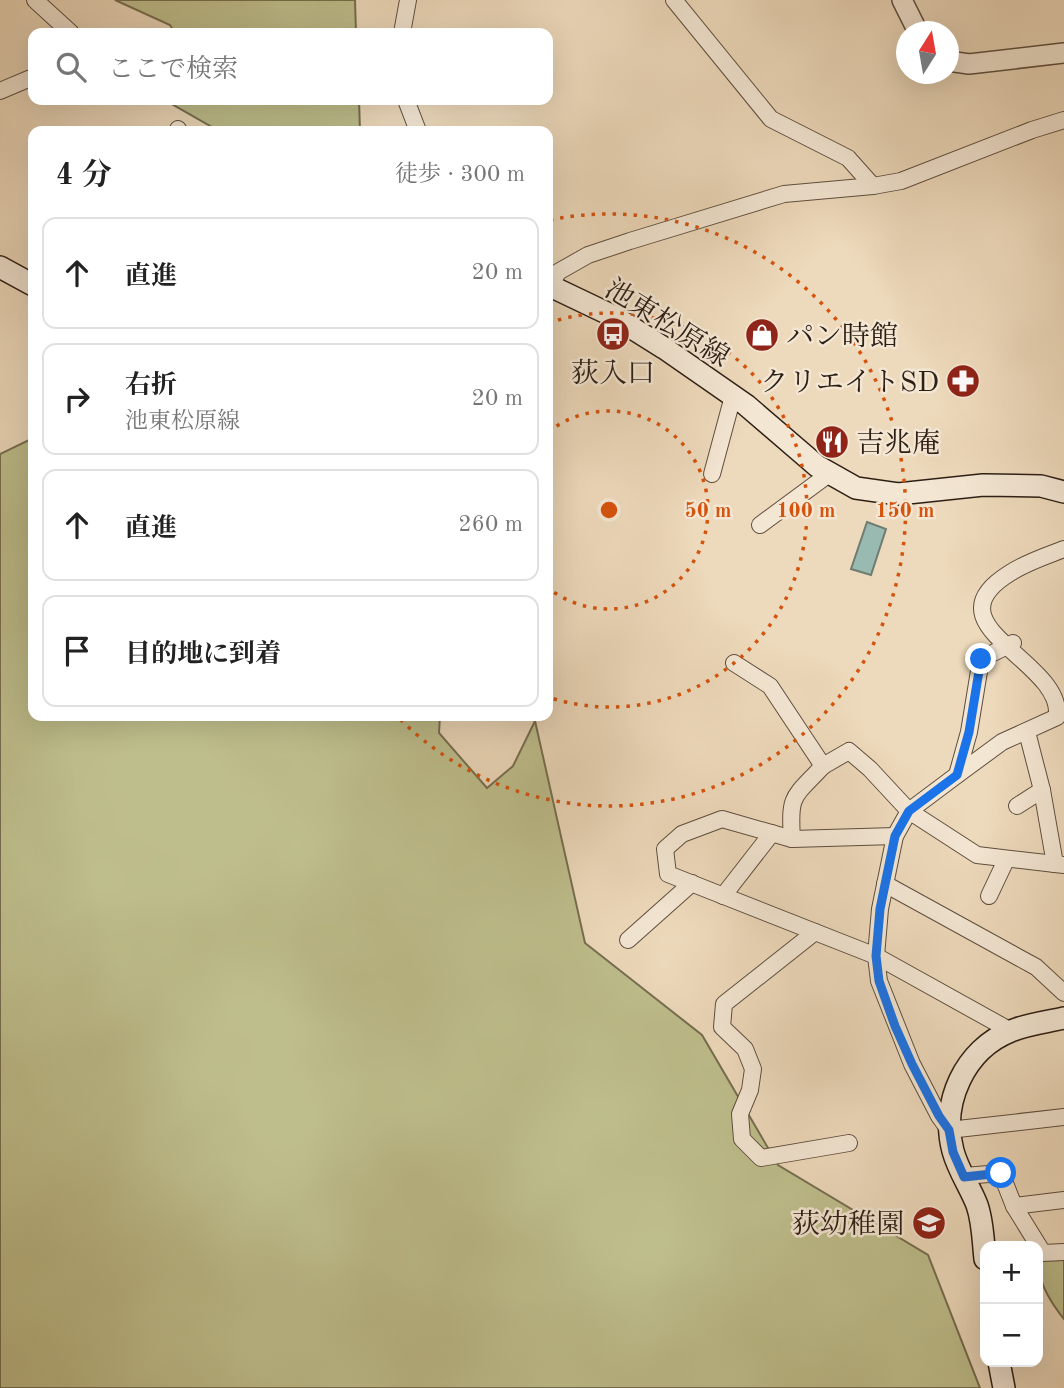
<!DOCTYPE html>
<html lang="ja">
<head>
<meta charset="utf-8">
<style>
	body { margin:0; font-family:"Old Standard TT","Noto Serif JP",serif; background:#f6f6f6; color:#222 }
	.controls { position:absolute; right:21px; bottom:21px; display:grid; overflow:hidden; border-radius:14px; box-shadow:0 7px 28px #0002 }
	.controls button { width:63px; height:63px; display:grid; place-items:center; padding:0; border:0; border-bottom:2px solid #e0e0e0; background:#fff; color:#222; font:35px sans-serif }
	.compass { position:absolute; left:896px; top:21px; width:63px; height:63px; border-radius:50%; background:#fff; box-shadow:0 7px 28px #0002; rotate:11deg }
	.stop { position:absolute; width:21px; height:21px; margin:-16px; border:5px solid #1a73e8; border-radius:50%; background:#fff }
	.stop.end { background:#1a73e8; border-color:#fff; box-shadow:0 2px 7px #0008 }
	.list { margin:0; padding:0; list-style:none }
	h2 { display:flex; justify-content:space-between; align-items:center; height:91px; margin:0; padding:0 28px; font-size:30px }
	h2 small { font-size:23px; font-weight:400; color:#767676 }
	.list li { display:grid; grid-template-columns:46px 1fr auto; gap:21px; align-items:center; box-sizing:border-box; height:112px; margin:0 14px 14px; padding:0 14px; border:2px solid #e0e0e0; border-radius:14px }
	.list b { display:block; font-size:26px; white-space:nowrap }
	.list p { margin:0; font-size:23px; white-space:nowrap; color:#767676 }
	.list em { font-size:23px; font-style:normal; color:#767676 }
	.icon { flex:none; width:38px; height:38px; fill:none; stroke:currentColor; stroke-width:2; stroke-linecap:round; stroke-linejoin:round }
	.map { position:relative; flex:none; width:1064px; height:1388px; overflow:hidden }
	.search { position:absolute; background:#fff; box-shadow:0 7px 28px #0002; left:28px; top:28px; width:525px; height:77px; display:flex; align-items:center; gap:18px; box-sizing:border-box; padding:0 24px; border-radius:14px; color:#767676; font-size:26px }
	.panel { position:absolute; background:#fff; box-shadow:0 7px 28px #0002; left:28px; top:126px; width:525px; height:595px; border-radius:14px }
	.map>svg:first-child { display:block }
	.green { fill:#bebe8c; stroke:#766e50; stroke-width:2 }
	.water { fill:#99bab0; stroke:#6e7c72; stroke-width:2 }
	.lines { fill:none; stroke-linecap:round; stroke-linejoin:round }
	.minor-casing { stroke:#5e4e3e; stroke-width:18 }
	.tertiary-casing { stroke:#5e4e3e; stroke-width:22 }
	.secondary-casing { stroke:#2e1f15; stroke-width:24 }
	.minor { stroke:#f3e6d3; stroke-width:16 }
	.tertiary { stroke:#f3e6d3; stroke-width:19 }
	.secondary { stroke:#f3e6d3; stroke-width:21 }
	.route { stroke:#1a73e8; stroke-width:9 }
	.ring { fill:none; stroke:#d5530d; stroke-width:3.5; stroke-dasharray:3.5 7 }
	.labels { text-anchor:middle; stroke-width:5; stroke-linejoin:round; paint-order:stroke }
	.street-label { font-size:28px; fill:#2e1f15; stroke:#f3e6d3 }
	.poi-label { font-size:28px; fill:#2e1f15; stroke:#f3e6d3; text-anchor:start }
	.centre { fill:#d5530d; stroke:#f3e6d3; stroke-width:3.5 }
	.ring-label { font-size:21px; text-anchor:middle; font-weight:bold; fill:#d5530d; stroke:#f3e6d3; stroke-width:5; stroke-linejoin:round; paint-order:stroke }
</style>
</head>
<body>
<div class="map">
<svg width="1064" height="1388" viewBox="0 0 1064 1388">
	<rect width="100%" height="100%" fill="#edd9bb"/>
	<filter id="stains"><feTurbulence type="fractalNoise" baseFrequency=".00286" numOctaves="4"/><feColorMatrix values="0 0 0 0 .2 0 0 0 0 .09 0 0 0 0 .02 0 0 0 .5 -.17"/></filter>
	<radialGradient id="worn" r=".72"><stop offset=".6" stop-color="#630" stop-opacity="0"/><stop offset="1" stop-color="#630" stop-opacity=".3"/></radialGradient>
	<g class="green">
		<polygon points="115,0 355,0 356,33 175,33 170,25"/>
		<polygon points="171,100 359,100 360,131 219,131 170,103"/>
		<polygon points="33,438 33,716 440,716 439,733 487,788 513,766 535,721 585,943 702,1035 778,1165 928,1255 980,1388 0,1388 0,454"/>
		<path d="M 1064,1258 L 1064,1319 C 1051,1303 1038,1282 1038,1261 Z"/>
	</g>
	<polygon class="water" points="867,522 886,529 871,575 851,569"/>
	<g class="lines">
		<g class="minor-casing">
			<g id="minor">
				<polyline points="35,0 71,33"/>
				<polyline points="674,0 771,119 848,158 873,186"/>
				<polyline points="402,33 408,0"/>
				<polyline points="0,91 33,77"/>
				<polyline points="406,100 418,131"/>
				<polyline points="178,129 179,131"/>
				<polyline points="551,286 558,272 588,255 630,241 784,194 873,186 901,181 1032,130 1064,120"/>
				<polyline points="712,474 733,396"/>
				<polyline points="760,525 829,474"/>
				<path d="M 1064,549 C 1046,556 1027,562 1010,573 C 924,626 1064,660 1057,717 L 1002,742 L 957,775 L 909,811 L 895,836 L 880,909 L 876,956 L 879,981 L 912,1064 L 939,1116 L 949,1130 L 1064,1117"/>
				<polyline points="734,663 770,686 823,766 849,751 870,769 909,811 977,855 1055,864"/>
				<polyline points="1027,732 1042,790 1055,864 1064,865"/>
				<polyline points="957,775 969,732 981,659 1013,643"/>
				<polyline points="1017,806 1042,790"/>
				<polyline points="895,836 792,839 722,819 682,834 665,849 668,874 876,956 1011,1031"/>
				<path d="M 792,839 C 789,794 793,798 823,766"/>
				<polyline points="885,884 1036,967 1064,993"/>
				<polyline points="723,896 772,833"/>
				<polyline points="989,896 1006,860"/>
				<polyline points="815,932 724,1004 722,1027 745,1049 753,1069 750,1090 740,1114 742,1139 761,1158 849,1143"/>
				<polyline points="628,940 692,883"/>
				<polyline points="964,1176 1001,1173 1014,1206 1064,1200"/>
				<polyline points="1014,1206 1043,1253 1064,1252"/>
			</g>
		</g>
		<g class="tertiary-casing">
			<g id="tertiary">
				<polyline points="902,0 918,32"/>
				<polyline points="948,61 969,64 1064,53"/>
			</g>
		</g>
		<g class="secondary-casing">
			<g id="secondary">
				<polyline points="0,267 33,285"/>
				<polyline points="548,285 613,316 664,348 746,405 817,466 856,488 898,494 983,485 1041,486 1064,492"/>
				<path d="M 985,1259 C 983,1241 983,1222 977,1205 C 970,1187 958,1170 953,1151 C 940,1103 965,1049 1011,1031 C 1027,1024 1047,1022 1064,1018"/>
				<polyline points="999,1362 1004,1388"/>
			</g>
		</g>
		<use href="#minor" class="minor"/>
		<use href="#tertiary" class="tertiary"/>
		<use href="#secondary" class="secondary"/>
	</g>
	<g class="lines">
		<polyline class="route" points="981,659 969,732 957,775 909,811 895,836 880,909 876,956 879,981 895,1026 912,1064 939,1116 949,1130 953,1152 964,1177 1001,1173"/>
	</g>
	<g class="ring">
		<path d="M548 432A99 99 0 1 1 548 588"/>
		<path d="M548 323A197 197 0 1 1 548 697"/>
		<path d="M550 220A296 296 0 1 1 398 717"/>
	</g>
	<defs>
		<g id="bus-disc" transform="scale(1.75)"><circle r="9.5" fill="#8f2418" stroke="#f3e6d3"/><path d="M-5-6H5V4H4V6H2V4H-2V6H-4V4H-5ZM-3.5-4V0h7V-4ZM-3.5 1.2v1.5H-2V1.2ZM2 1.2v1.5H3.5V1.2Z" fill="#fff"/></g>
		<g id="shop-disc" transform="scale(1.75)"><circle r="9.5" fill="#8f2418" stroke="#f3e6d3"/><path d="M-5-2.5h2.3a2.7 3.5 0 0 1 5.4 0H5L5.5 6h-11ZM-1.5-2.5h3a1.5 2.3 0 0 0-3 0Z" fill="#fff"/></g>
		<g id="pharmacy-disc" transform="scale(1.75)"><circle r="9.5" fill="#8f2418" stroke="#f3e6d3"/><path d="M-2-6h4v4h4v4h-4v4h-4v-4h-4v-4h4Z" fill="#fff"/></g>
		<g id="restaurant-disc" transform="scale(1.75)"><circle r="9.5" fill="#8f2418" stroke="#f3e6d3"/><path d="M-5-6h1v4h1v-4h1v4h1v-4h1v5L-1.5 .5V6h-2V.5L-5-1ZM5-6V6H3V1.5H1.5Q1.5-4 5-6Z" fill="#fff"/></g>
		<g id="school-disc" transform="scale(1.75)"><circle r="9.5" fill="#8f2418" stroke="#f3e6d3"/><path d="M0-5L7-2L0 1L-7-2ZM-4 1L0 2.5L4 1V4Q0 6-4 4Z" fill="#fff"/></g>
	</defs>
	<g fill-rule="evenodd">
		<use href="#bus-disc" x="613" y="334"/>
		<use href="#shop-disc" x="762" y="335"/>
		<use href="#pharmacy-disc" x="963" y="381"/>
		<use href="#restaurant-disc" x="832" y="442"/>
		<use href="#school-disc" x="929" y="1223"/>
	</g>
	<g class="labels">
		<g class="street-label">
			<text transform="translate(668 322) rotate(32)" y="10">池東松原線</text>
		</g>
		<g class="poi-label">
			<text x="786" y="345">パン時館</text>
			<text x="613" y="382" text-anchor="middle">荻入口</text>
			<text x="939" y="391" text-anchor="end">クリエイトSD</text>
			<text x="856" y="452">吉兆庵</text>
			<text x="904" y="1233" text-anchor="end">荻幼稚園</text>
		</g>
	</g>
	<circle cx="609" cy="510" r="10" class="centre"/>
	<g class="ring-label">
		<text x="708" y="517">50 m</text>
		<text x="806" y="517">100 m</text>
		<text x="905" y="517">150 m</text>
	</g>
	<rect width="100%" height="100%" filter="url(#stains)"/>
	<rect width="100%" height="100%" fill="url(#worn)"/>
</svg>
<div class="controls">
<button>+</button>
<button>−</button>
</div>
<svg class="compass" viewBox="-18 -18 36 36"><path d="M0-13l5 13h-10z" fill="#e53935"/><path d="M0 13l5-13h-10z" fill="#767676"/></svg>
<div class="stop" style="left:1001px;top:1173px"></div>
<div class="stop end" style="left:981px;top:659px"></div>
<div class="search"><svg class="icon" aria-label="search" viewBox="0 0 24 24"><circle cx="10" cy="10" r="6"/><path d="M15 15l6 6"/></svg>ここで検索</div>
<section class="panel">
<h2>4 分<small>徒歩 · 300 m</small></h2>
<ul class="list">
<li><svg class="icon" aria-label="ahead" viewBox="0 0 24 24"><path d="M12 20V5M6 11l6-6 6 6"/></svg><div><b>直進</b></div><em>20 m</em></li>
<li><svg class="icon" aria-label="right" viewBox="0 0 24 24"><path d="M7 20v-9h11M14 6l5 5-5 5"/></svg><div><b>右折</b><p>池東松原線</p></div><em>20 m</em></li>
<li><svg class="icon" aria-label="ahead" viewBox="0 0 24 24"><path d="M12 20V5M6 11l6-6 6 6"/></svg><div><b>直進</b></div><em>260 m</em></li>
<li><svg class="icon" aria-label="arrive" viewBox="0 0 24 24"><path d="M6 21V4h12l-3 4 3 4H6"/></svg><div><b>目的地に到着</b></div></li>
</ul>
</section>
</div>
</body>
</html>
